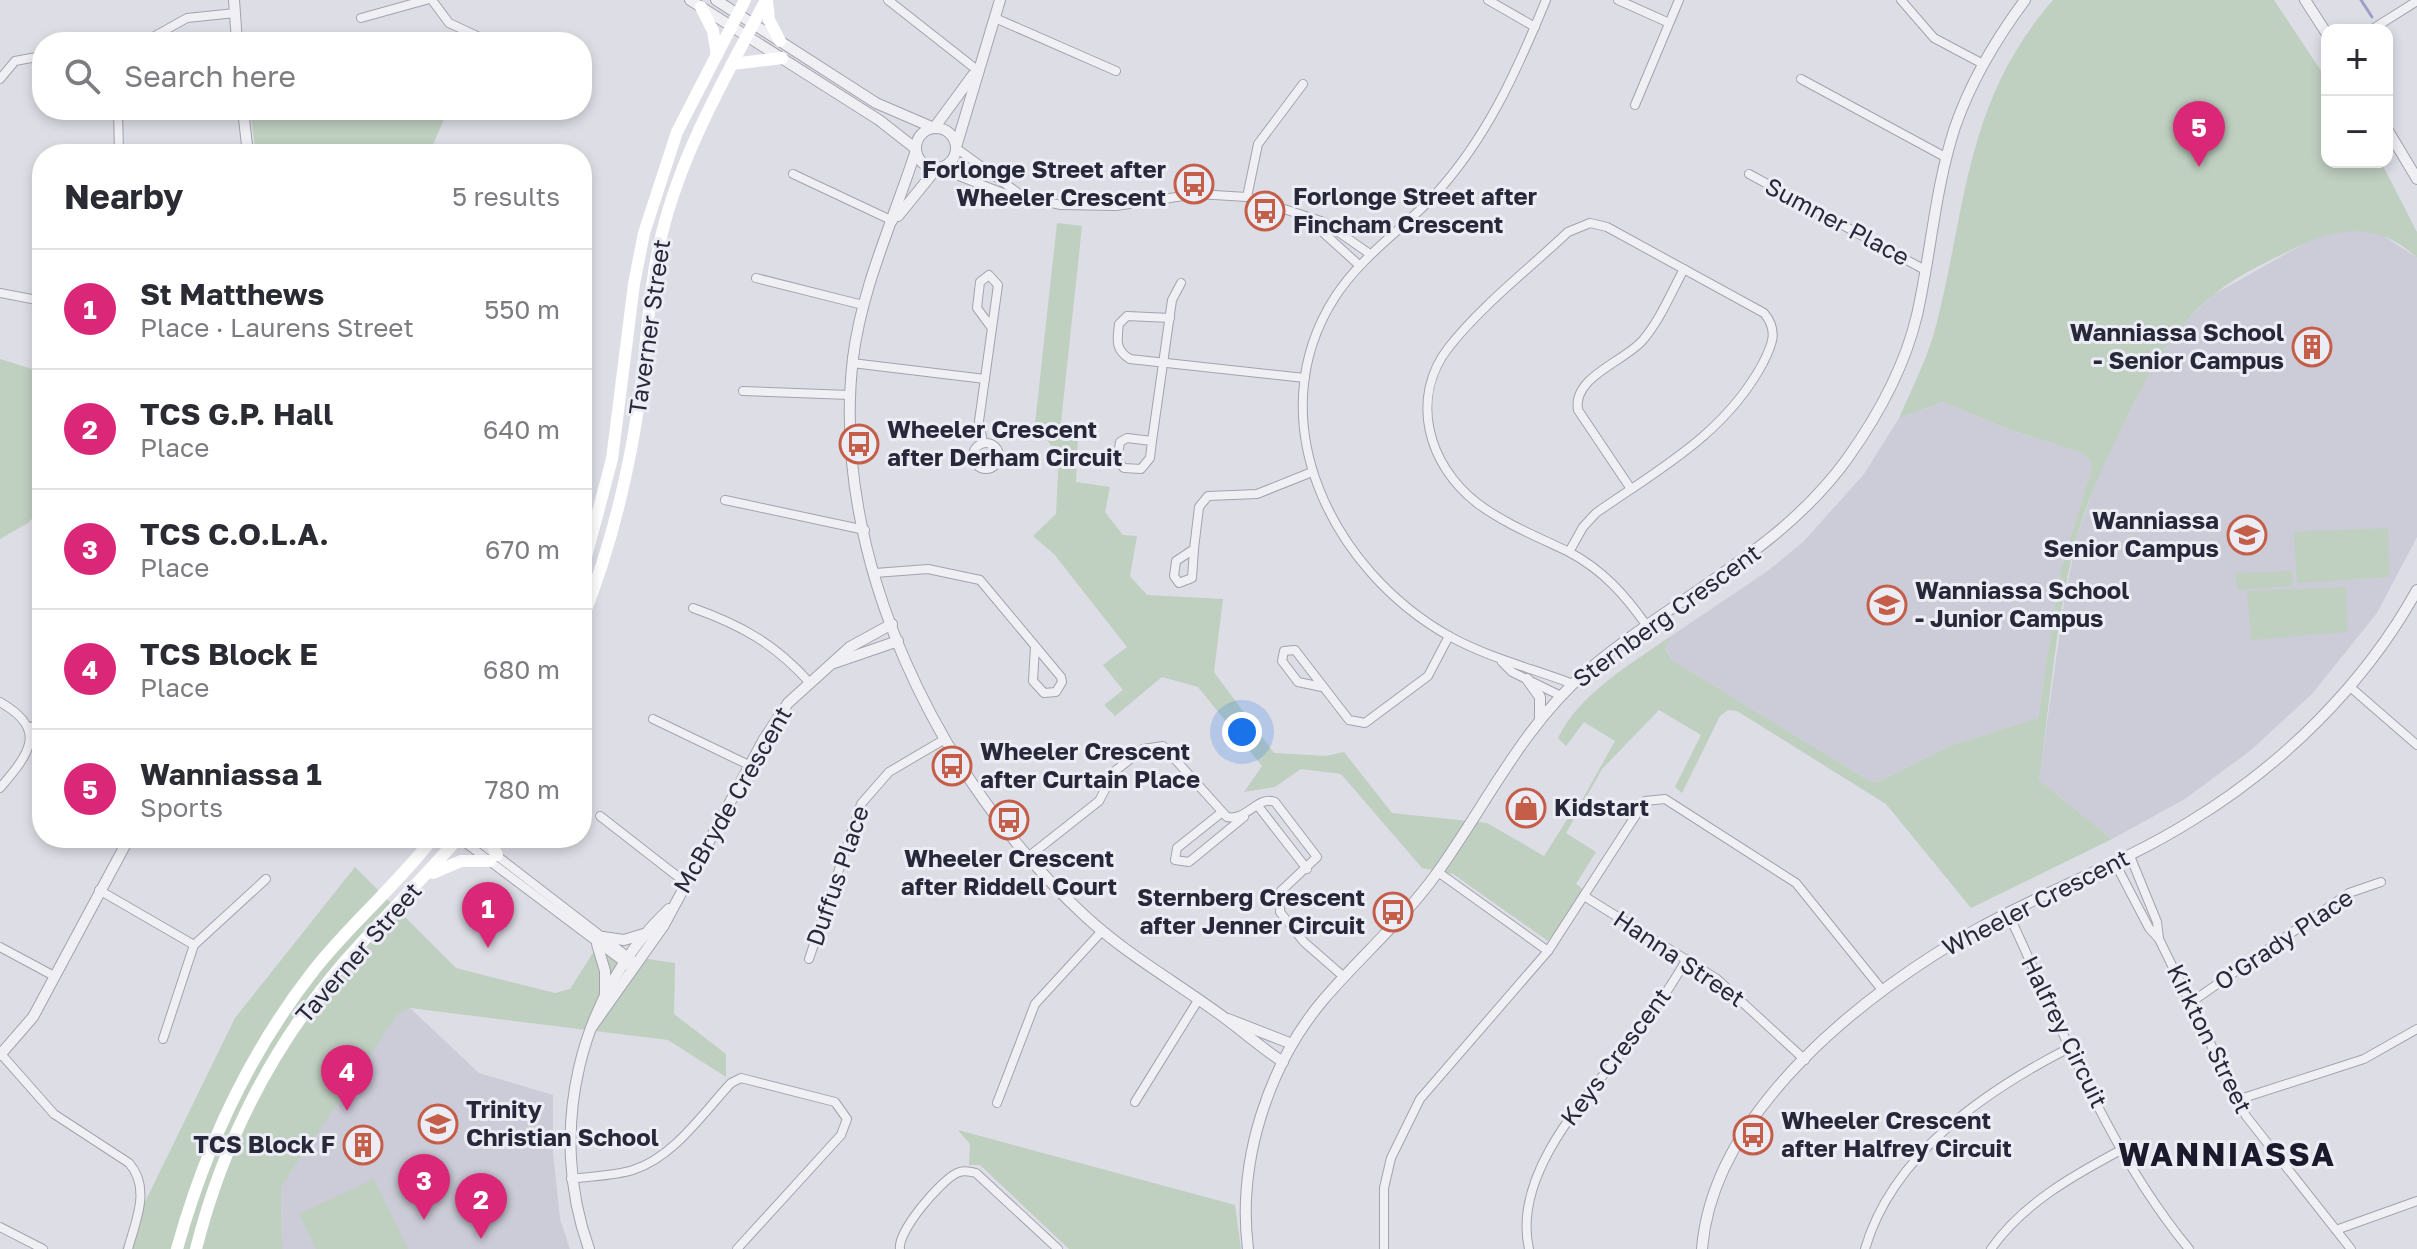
<!DOCTYPE html>
<html lang="en">
<head>
<meta charset="utf-8">
<style>
	body { margin:0; font-family:"Golos Text",sans-serif; background:#f7f7f7; color:#2b2b33 }
	.controls { position:absolute; right:24px; top:24px; display:grid; overflow:hidden; border-radius:16px; box-shadow:0 4px 12px #0003 }
	.controls button { width:72px; height:72px; display:grid; place-items:center; padding:0; border:0; border-bottom:2px solid #e1e1e2; background:#fff; color:#2b2b33; font:40px sans-serif }
	.you { position:absolute; left:1242px; top:732px; width:28px; height:28px; margin:-20px; border:6px solid #fff; border-radius:50%; background:#1a73e8; box-shadow:0 0 0 12px #1a73e833 }
	.badge { display:grid; place-items:center; width:52px; height:52px; border-radius:50%; background:#db2777; color:#fff; font-size:26px; font-weight:700 }
	.pin { position:absolute; translate:-50% -66px; filter:drop-shadow(0 2px 4px #0008) }
	.pin::after { content:''; position:absolute; top:42px; width:28px; height:24px; background:inherit; clip-path:polygon(0 0,100% 0,50% 100%) }
	.list { margin:0; padding:0; list-style:none }
	h2 { display:flex; justify-content:space-between; align-items:center; height:104px; margin:0; padding:0 32px; font-size:34px }
	h2 small { font-size:26px; font-weight:400; color:#7c7c81 }
	.list li { display:grid; grid-template-columns:52px 1fr auto; gap:24px; align-items:center; box-sizing:border-box; height:120px; padding:0 32px; border-top:2px solid #e1e1e2 }
	.list b { display:block; font-size:30px; white-space:nowrap }
	.list p { margin:0; font-size:26px; white-space:nowrap; color:#7c7c81 }
	.list em { font-size:26px; font-style:normal; color:#7c7c81 }
	.icon { flex:none; width:44px; height:44px; fill:none; stroke:currentColor; stroke-width:2; stroke-linecap:round; stroke-linejoin:round }
	.map { position:relative; flex:none; width:2417px; height:1249px; overflow:hidden }
	.search { position:absolute; background:#fff; box-shadow:0 4px 12px #0003; left:32px; top:32px; width:560px; height:88px; display:flex; align-items:center; gap:20px; box-sizing:border-box; padding:0 28px; border-radius:32px; color:#7c7c81; font-size:30px }
	.panel { position:absolute; background:#fff; box-shadow:0 4px 12px #0003; left:32px; top:144px; width:560px; height:704px; border-radius:32px }
	.map>svg:first-child { display:block }
	.built { fill:#cbccd7 }
	.green { fill:#bfcfc0 }
	.lines { fill:none; stroke-linecap:round; stroke-linejoin:round }
	.stream { stroke:#9aa1c4; stroke-width:3 }
	.minor-casing { stroke:#a3a3af; stroke-width:10 }
	.tertiary-casing { stroke:#a3a3af; stroke-width:12 }
	.minor { stroke:#efeff4; stroke-width:8 }
	.tertiary { stroke:#efeff4; stroke-width:10 }
	.secondary { stroke:#fff; stroke-width:12 }
	.labels { text-anchor:middle; stroke-width:6; stroke-linejoin:round; paint-order:stroke }
	.poi-label { font-size:24px; font-weight:bold; fill:#28283b; stroke:#ecedf4; text-anchor:start }
	.street-label { font-size:24px; fill:#28283b; stroke:#ecedf4 }
	.district-label { font-size:32px; font-weight:bold; letter-spacing:2px; fill:#1a1a2c; stroke:#ecedf4 }
</style>
</head>
<body>
<div class="map">
<svg width="2417" height="1249" viewBox="0 0 2417 1249">
	<rect width="100%" height="100%" fill="#dddde6"/>
	<g class="built">
		<polygon points="2362,229 2381,234 2417,258 2417,537 2377,613 2312,694 2251,750 2185,799 2112,839 2039,780 2065,595 2078,533 2099,474 2152,366 2179,328 2213,295 2314,238 2342,230"/>
		<polygon points="1943,402 2008,429 2082,453 2091,461 2091,470 2060,573 2038,718 1949,746 1880,781 1871,782 1672,660 1665,648 1671,636 1769,570 1804,541 1864,474 1899,418"/>
		<polygon points="410,1008 479,1073 553,1095 553,1152 560,1219 570,1249 282,1249 281,1187 398,1013"/>
	</g>
	<g class="green">
		<path d="M 2053,0 L 2274,0 L 2327,80 L 2327,162 L 2381,162 L 2417,232 L 2417,258 C 2380,222 2338,226 2295,248 C 2267,262 2235,276 2211,297 C 2172,330 2150,370 2128,415 C 2109,454 2090,492 2078,533 C 2056,612 2051,698 2039,780 L 2112,839 L 1971,908 L 1886,804 L 1737,711 L 1728,710 L 1720,716 L 1682,793 L 1675,787 L 1701,735 L 1659,710 L 1602,769 L 1566,833 L 1596,852 L 1576,884 L 1585,891 L 1548,941 L 1453,874 L 1422,868 L 1341,774 L 1301,769 L 1275,787 L 1244,792 L 1262,766 L 1198,687 L 1162,677 L 1115,716 L 1104,705 L 1123,690 L 1103,665 L 1127,647 L 1054,554 L 1033,536 L 1056,514 L 1059,456 L 1035,424 L 1057,223 L 1082,226 L 1061,422 L 1069,438 L 1078,438 L 1076,482 L 1110,487 L 1105,512 L 1123,535 L 1137,536 L 1130,576 L 1147,595 L 1223,599 L 1214,672 L 1274,753 L 1326,756 L 1344,752 L 1392,813 L 1487,823 L 1544,856 L 1570,815 L 1573,816 L 1615,741 L 1584,722 L 1566,746 L 1558,738 C 1579,694 1632,663 1671,636 L 1665,649 L 1672,660 L 1871,782 L 1880,781 L 1949,746 L 2038,718 L 2060,573 L 2091,470 L 2091,461 L 2082,453 L 2008,429 L 1943,402 L 1899,418 C 1913,386 1929,355 1937,322 C 1967,202 1966,100 2053,0 Z"/>
		<polygon points="250,110 448,110 429,154 256,154"/>
		<polygon points="0,359 42,372 42,508 28,523 0,539"/>
		<polygon points="2388,528 2390,577 2297,583 2294,532"/>
		<polygon points="2292,571 2293,586 2237,590 2236,573"/>
		<polygon points="2346,587 2347,632 2251,640 2247,591"/>
		<polygon points="355,867 456,968 555,993 570,989 594,951 675,963 674,1014 726,1054 726,1077 668,1040 410,1008 398,1014 281,1187 282,1249 122,1249 235,1018"/>
		<polygon points="958,1130 1235,1205 1241,1249 1069,1249 980,1165 969,1165 970,1144"/>
		<polygon points="374,1179 408,1249 316,1249 299,1214"/>
	</g>
	<g class="lines">
		<polyline class="stream" points="2361,0 2372,17"/>
		<g class="minor-casing">
			<g id="minor">
				<polyline points="432,0 449,23 490,42"/>
				<polyline points="888,0 977,70"/>
				<polyline points="1488,0 1535,27"/>
				<path d="M 1546,0 C 1516,73 1486,140 1432,198 C 1399,232 1361,257 1335,297 C 1256,420 1333,571 1449,636 C 1489,658 1531,668 1573,684"/>
				<polyline points="1618,0 1667,22"/>
				<polyline points="1901,0 1934,38 1983,64"/>
				<polyline points="361,18 426,0"/>
				<polyline points="995,18 1116,71"/>
				<polyline points="2371,30 2417,1"/>
				<polyline points="144,42 187,18 235,13"/>
				<polyline points="0,79 15,61 42,56"/>
				<polyline points="1801,79 1947,158"/>
				<polyline points="582,84 583,85"/>
				<polyline points="1635,105 1679,0"/>
				<polyline points="118,110 119,154"/>
				<polyline points="956,148 1018,193"/>
				<polyline points="938,168 1003,193 1061,205 1116,206 1197,194 1247,197 1324,222 1370,254"/>
				<polyline points="793,174 893,221"/>
				<polyline points="1749,174 1925,270"/>
				<polyline points="1247,197 1258,144 1303,84"/>
				<polyline points="1307,218 1359,265"/>
				<polyline points="756,278 863,305"/>
				<polyline points="0,293 42,301"/>
				<path d="M 1170,318 L 1127,316 L 1119,324 C 1117,340 1115,350 1130,359 L 1305,378"/>
				<polyline points="852,363 985,379"/>
				<polyline points="743,391 850,395"/>
				<polyline points="1152,441 1150,458 1141,469 1124,468 1117,461 1120,442 1127,438 1152,441 1172,300 1181,283"/>
				<circle cx="986" cy="456" r="13"/>
				<polyline points="983,443 979,421 998,285 989,275 980,282 977,308 991,327"/>
				<path d="M 1631,489 L 1578,410 C 1572,377 1624,362 1643,340 C 1660,320 1671,293 1684,269"/>
				<polyline points="725,500 865,530"/>
				<polyline points="1194,549 1192,578 1179,583 1174,576 1176,561 1194,549 1199,507 1208,496 1257,494 1312,472"/>
				<path d="M 1569,552 C 1538,537 1505,524 1477,503 C 1428,465 1409,398 1449,347 C 1481,306 1530,268 1568,232 L 1590,223 L 1607,227 L 1764,313 C 1779,331 1772,345 1763,363 C 1725,434 1659,469 1596,513 L 1583,527 L 1569,552 C 1603,570 1625,595 1647,626"/>
				<polyline points="875,573 928,569 980,580 1061,677 1062,682 1056,692 1044,693 1033,681 1035,647"/>
				<path d="M 693,608 C 741,625 775,644 809,682"/>
				<polyline points="1502,662 1512,672 1561,696"/>
				<polyline points="2349,686 2417,745"/>
				<polyline points="1322,687 1298,682 1282,661 1284,651 1295,650 1349,720 1365,723 1428,676 1449,636"/>
				<path d="M 0,702 C 49,730 29,754 0,788"/>
				<polyline points="653,719 751,766"/>
				<polyline points="28,728 42,723"/>
				<polyline points="1258,806 1307,869"/>
				<polyline points="1221,813 1177,848 1175,860 1189,862 1244,817"/>
				<polyline points="600,816 686,883"/>
				<polyline points="459,838 629,966"/>
				<polyline points="474,838 636,963"/>
				<polyline points="2130,856 2157,922 2159,938"/>
				<path d="M 1028,857 L 1099,801 L 1115,771 L 1143,749 L 1163,746 L 1227,817 C 1247,821 1258,795 1275,802 L 1317,857 L 1281,891 L 1280,912 L 1304,942 L 1344,977"/>
				<polyline points="2115,863 2149,928 2159,939 2246,1116 2351,1249"/>
				<polyline points="1438,872 1548,951"/>
				<polyline points="99,890 194,945"/>
				<polyline points="1584,896 1717,979 1805,1060"/>
				<path d="M 2008,913 C 2062,1028 2108,1151 2189,1249"/>
				<polyline points="0,947 54,976"/>
				<polyline points="809,959 861,804 889,772 945,739"/>
				<polyline points="2190,1003 2349,893 2381,882"/>
				<polyline points="163,1039 194,945 266,879"/>
				<path d="M 1,1054 L 54,1114 L 129,1163 C 151,1188 136,1220 128,1249"/>
				<polyline points="2237,1100 2364,1059 2417,1029"/>
				<polyline points="1135,1102 1197,1002"/>
				<polyline points="997,1103 1035,1004 1102,931"/>
				<path d="M 571,1179 C 591,1176 614,1176 633,1170 C 674,1157 703,1113 731,1083 L 741,1078 L 835,1102 L 847,1119 L 841,1135 L 737,1249"/>
				<polyline points="0,1227 43,1249"/>
				<polyline points="2336,1230 2417,1201"/>
				<path d="M 900,1249 C 897,1232 940,1181 957,1173 C 963,1170 969,1171 976,1173 L 1058,1249"/>
				<polyline points="1384,1249 1384,1188 1391,1158 1420,1099 1548,951 1645,801 1665,799 1796,883 1883,991"/>
				<path d="M 1529,1249 C 1512,1174 1586,1097 1628,1045 C 1650,1018 1669,989 1687,959"/>
				<path d="M 1865,1249 C 1893,1153 1987,1090 2071,1047"/>
				<path d="M 1991,1249 C 2022,1204 2074,1175 2121,1150"/>
			</g>
		</g>
		<g class="tertiary-casing">
			<g id="tertiary">
				<polyline points="234,0 237,42"/>
				<polyline points="690,0 879,120 916,149"/>
				<polyline points="716,0 876,103 934,128"/>
				<polyline points="2305,0 2327,34"/>
				<polyline points="243,110 248,154"/>
				<polyline points="934,128 973,75"/>
				<circle cx="936" cy="148" r="20"/>
				<polyline points="2387,129 2417,179"/>
				<polyline points="956,147 1000,0"/>
				<path d="M 916,150 C 894,219 862,286 853,358 C 829,558 940,782 1084,915 C 1128,956 1178,983 1226,1019 C 1245,1033 1263,1049 1283,1062"/>
				<polyline points="898,216 937,168"/>
				<polyline points="834,663 898,641"/>
				<polyline points="1527,679 1540,697 1540,718"/>
				<polyline points="603,937 624,940 647,933"/>
				<polyline points="597,944 605,971 605,993"/>
				<polyline points="1228,1019 1292,1044"/>
				<polyline points="591,1028 664,925 764,739 788,703 850,647 892,624"/>
				<polyline points="0,1055 33,1017 129,838"/>
				<path d="M 589,1249 C 547,1132 578,995 669,909"/>
				<path d="M 1248,1249 C 1237,1162 1268,1065 1324,999 C 1361,956 1404,919 1437,873 C 1486,805 1522,727 1587,671 C 1673,598 1779,553 1847,459 C 1877,417 1905,366 1917,315 C 1931,253 1935,188 1955,127 C 1971,81 1996,39 2025,0"/>
				<path d="M 1702,1249 C 1713,1110 1867,990 1981,927 C 2050,889 2124,863 2191,821 C 2283,765 2365,684 2417,590"/>
			</g>
		</g>
		<use href="#minor" class="minor"/>
		<use href="#tertiary" class="tertiary"/>
		<g class="secondary">
			<polyline points="767,0 769,20 780,41"/>
			<polyline points="701,7 713,31 717,55"/>
			<polyline points="732,64 782,58"/>
			<polyline points="582,572 612,459 634,284 644,233 677,132 745,0"/>
			<path d="M 582,620 C 610,550 628,477 639,402 C 647,346 648,289 662,233 C 683,149 726,76 766,0"/>
			<polyline points="489,838 497,855"/>
			<polyline points="433,873 461,861 490,861"/>
			<path d="M 177,1249 C 205,1148 249,1053 314,970 C 351,923 397,885 433,838"/>
			<path d="M 196,1249 C 223,1142 274,1043 346,960 C 383,918 422,880 458,838"/>
		</g>
	</g>
	<defs>
		<g id="bus-ring" transform="scale(2)"><circle r="9.5" fill="#ecedf4" stroke="#c45e49" stroke-width="1.5"/><path d="M-5-6H5V4H4V6H2V4H-2V6H-4V4H-5ZM-3.5-4V0h7V-4ZM-3.5 1.2v1.5H-2V1.2ZM2 1.2v1.5H3.5V1.2Z" fill="#c45e49"/></g>
		<g id="building-ring" transform="scale(2)"><circle r="9.5" fill="#ecedf4" stroke="#c45e49" stroke-width="1.5"/><path d="M-4-6H4V6H1V3H-1V6H-4ZM-2.5-4.3h1.7v1.8h-1.7ZM.8-4.3h1.7v1.8H.8ZM-2.5-1h1.7V.8h-1.7ZM.8-1h1.7V.8H.8Z" fill="#c45e49"/></g>
		<g id="school-ring" transform="scale(2)"><circle r="9.5" fill="#ecedf4" stroke="#c45e49" stroke-width="1.5"/><path d="M0-5L7-2L0 1L-7-2ZM-4 1L0 2.5L4 1V4Q0 6-4 4Z" fill="#c45e49"/></g>
		<g id="shop-ring" transform="scale(2)"><circle r="9.5" fill="#ecedf4" stroke="#c45e49" stroke-width="1.5"/><path d="M-5-2.5h2.3a2.7 3.5 0 0 1 5.4 0H5L5.5 6h-11ZM-1.5-2.5h3a1.5 2.3 0 0 0-3 0Z" fill="#c45e49"/></g>
	</defs>
	<g fill-rule="evenodd">
		<use href="#bus-ring" x="1194" y="184"/>
		<use href="#bus-ring" x="1265" y="211"/>
		<use href="#building-ring" x="2312" y="347"/>
		<use href="#bus-ring" x="859" y="444"/>
		<use href="#school-ring" x="2247" y="535"/>
		<use href="#school-ring" x="1887" y="605"/>
		<use href="#bus-ring" x="952" y="766"/>
		<use href="#shop-ring" x="1526" y="808"/>
		<use href="#bus-ring" x="1009" y="820"/>
		<use href="#bus-ring" x="1393" y="912"/>
		<use href="#school-ring" x="438" y="1124"/>
		<use href="#bus-ring" x="1753" y="1135"/>
		<use href="#building-ring" x="363" y="1145"/>
	</g>
	<g class="labels">
		<g class="poi-label">
			<text x="1166" y="178" text-anchor="end">Forlonge Street after<tspan x="1166" dy="28">Wheeler Crescent</tspan></text>
			<text x="1293" y="205">Forlonge Street after<tspan x="1293" dy="28">Fincham Crescent</tspan></text>
			<text x="2284" y="341" text-anchor="end">Wanniassa School<tspan x="2284" dy="28">- Senior Campus</tspan></text>
			<text x="887" y="438">Wheeler Crescent<tspan x="887" dy="28">after Derham Circuit</tspan></text>
			<text x="2219" y="529" text-anchor="end">Wanniassa<tspan x="2219" dy="28">Senior Campus</tspan></text>
			<text x="1915" y="599">Wanniassa School<tspan x="1915" dy="28">- Junior Campus</tspan></text>
			<text x="980" y="760">Wheeler Crescent<tspan x="980" dy="28">after Curtain Place</tspan></text>
			<text x="1554" y="816">Kidstart</text>
			<text x="1009" y="867" text-anchor="middle">Wheeler Crescent<tspan x="1009" dy="28">after Riddell Court</tspan></text>
			<text x="1365" y="906" text-anchor="end">Sternberg Crescent<tspan x="1365" dy="28">after Jenner Circuit</tspan></text>
			<text x="466" y="1118">Trinity<tspan x="466" dy="28">Christian School</tspan></text>
			<text x="1781" y="1129">Wheeler Crescent<tspan x="1781" dy="28">after Halfrey Circuit</tspan></text>
			<text x="335" y="1153" text-anchor="end">TCS Block F</text>
		</g>
		<g class="street-label">
			<text transform="translate(1837 222) rotate(28)" y="8">Sumner Place</text>
			<text transform="translate(650 327) rotate(-82)" y="8">Taverner Street</text>
			<text transform="translate(1667 616) rotate(-36)" y="8">Sternberg Crescent</text>
			<text transform="translate(733 800) rotate(-60)" y="8">McBryde Crescent</text>
			<text transform="translate(838 876) rotate(-71)" y="8">Duffus Place</text>
			<text transform="translate(2036 903) rotate(-27)" y="8">Wheeler Crescent</text>
			<text transform="translate(2284 940) rotate(-34)" y="8">O'Grady Place</text>
			<text transform="translate(359 953) rotate(-49)" y="8">Taverner Street</text>
			<text transform="translate(1679 959) rotate(34)" y="8">Hanna Street</text>
			<text transform="translate(2064 1032) rotate(64)" y="8">Halfrey Circuit</text>
			<text transform="translate(2209 1039) rotate(64)" y="8">Kirkton Street</text>
			<text transform="translate(1616 1057) rotate(-53)" y="8">Keys Crescent</text>
		</g>
		<g class="district-label">
			<text x="2227" y="1166">WANNIASSA</text>
		</g>
	</g>
</svg>
<div class="controls">
<button>+</button>
<button>−</button>
</div>
<div class="you"></div>
<div class="pin badge" style="left:488px;top:948px">1</div>
<div class="pin badge" style="left:481px;top:1239px">2</div>
<div class="pin badge" style="left:424px;top:1220px">3</div>
<div class="pin badge" style="left:347px;top:1111px">4</div>
<div class="pin badge" style="left:2199px;top:167px">5</div>
<div class="search"><svg class="icon" aria-label="search" viewBox="0 0 24 24"><circle cx="10" cy="10" r="6"/><path d="M15 15l6 6"/></svg>Search here</div>
<section class="panel">
<h2>Nearby<small>5 results</small></h2>
<ul class="list">
<li><span class="badge">1</span><div><b>St Matthews</b><p>Place · Laurens Street</p></div><em>550 m</em></li>
<li><span class="badge">2</span><div><b>TCS G.P. Hall</b><p>Place</p></div><em>640 m</em></li>
<li><span class="badge">3</span><div><b>TCS C.O.L.A.</b><p>Place</p></div><em>670 m</em></li>
<li><span class="badge">4</span><div><b>TCS Block E</b><p>Place</p></div><em>680 m</em></li>
<li><span class="badge">5</span><div><b>Wanniassa 1</b><p>Sports</p></div><em>780 m</em></li>
</ul>
</section>
</div>
</body>
</html>
